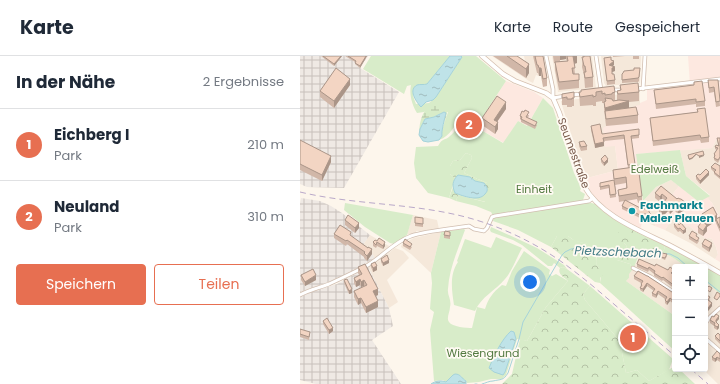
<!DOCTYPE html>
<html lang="de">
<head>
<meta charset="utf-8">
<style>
	body { margin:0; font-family:Poppins,sans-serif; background:#f2f2f3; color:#1f2937 }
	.controls { position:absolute; right:12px; bottom:12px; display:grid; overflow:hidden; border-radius:4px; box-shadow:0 2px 10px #0003 }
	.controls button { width:36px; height:36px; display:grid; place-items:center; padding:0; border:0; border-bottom:1px solid #e0e1e3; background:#fff; color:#1f2937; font:20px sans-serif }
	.you { position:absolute; left:230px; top:226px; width:14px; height:14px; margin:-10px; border:3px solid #fff; border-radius:50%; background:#1a73e8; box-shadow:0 0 0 6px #1a73e833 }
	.badge { display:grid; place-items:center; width:26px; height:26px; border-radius:50%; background:#e76f51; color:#fff; font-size:13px; font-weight:700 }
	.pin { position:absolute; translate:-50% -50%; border:2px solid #fff; box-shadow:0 1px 4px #0006 }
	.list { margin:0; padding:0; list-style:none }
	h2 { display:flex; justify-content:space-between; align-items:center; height:52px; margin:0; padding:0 16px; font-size:17px }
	h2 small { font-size:13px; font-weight:400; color:#747a83 }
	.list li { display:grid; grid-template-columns:26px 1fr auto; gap:12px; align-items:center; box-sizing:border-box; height:72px; padding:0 16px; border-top:1px solid #e0e1e3 }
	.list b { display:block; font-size:15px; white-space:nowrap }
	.list p { margin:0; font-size:13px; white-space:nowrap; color:#747a83 }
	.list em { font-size:13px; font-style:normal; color:#747a83 }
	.actions { display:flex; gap:8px; padding:12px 16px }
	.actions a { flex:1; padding:9px 0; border:1px solid #e76f51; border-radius:4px; text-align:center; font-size:14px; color:#e76f51 }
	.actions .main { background:#e76f51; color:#fff }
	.icon { flex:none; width:22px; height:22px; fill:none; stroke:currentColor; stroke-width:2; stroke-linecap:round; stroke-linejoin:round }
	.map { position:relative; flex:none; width:420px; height:328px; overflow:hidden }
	header { display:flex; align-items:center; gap:24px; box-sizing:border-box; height:56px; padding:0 20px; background:#fff; border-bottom:1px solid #e0e1e3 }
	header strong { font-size:19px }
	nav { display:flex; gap:22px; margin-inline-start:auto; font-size:14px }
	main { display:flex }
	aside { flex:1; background:#fff }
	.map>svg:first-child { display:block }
	.residential { fill:#f5e8da }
	.commercial { fill:#fde8e0 }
	.industrial { fill:url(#industrial-grid) }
	.green { fill:#d8ecc9 }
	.forest { fill:url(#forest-crowns) }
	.wetland { fill:url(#wetland-marsh) }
	.water { fill:url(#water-ripples); stroke:#a5d3da }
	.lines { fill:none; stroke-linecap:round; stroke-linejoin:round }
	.stream { stroke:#a5d3da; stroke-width:1 }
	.street-casing { stroke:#d1beb0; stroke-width:4.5 }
	.secondary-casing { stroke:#d6c0b0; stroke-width:5.5 }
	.street { stroke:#fff; stroke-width:3 }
	.secondary { stroke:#fff; stroke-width:4 }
	.rail { stroke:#b9a8c9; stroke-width:1; stroke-dasharray:6 4; stroke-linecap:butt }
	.wall { fill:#d1b7a8; fill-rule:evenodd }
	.shaded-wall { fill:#aa9588 }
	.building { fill:#f3d5c3; stroke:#aa9588 }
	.culture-dot { fill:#0f9aa8; stroke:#fffaf3; stroke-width:1.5 }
	.labels { text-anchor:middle; stroke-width:3.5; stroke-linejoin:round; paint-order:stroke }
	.street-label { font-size:11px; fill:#7a5c4d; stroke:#fffaf3 }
	.park-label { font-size:11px; fill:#537a41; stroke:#fffaf3 }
	.culture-label { font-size:11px; font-weight:bold; fill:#0d838f; stroke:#fffaf3; text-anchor:start }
	.water-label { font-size:12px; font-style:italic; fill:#437c86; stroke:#fffaf3 }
</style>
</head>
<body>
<header>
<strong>Karte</strong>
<nav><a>Karte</a><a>Route</a><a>Gespeichert</a></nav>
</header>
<main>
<aside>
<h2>In der Nähe<small>2 Ergebnisse</small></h2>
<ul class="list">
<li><span class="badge">1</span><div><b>Eichberg I</b><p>Park</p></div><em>210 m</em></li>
<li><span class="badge">2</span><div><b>Neuland</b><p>Park</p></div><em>310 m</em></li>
</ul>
<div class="actions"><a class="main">Speichern</a><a>Teilen</a></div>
</aside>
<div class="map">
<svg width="420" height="328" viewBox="0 0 420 328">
	<defs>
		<pattern id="industrial-grid" width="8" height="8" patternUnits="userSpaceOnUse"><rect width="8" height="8" fill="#efe9e4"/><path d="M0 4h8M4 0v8" fill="none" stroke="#c7c0bb"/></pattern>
		<pattern id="forest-crowns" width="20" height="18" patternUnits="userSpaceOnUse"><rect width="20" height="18" fill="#d8ecc9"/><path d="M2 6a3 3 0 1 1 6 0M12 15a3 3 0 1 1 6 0" fill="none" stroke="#b4c2a5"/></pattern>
		<pattern id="wetland-marsh" width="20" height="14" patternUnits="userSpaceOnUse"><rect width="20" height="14" fill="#d8ecc9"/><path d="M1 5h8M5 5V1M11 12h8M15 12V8" fill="none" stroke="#b4c2a5"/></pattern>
		<pattern id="water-ripples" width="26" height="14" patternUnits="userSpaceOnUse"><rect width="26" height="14" fill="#bfe3e8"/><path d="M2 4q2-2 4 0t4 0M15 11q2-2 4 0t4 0" fill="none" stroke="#a0bbbe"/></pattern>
	</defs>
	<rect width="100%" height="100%" fill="#fdf6ec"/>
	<g class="residential">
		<polygon points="192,0 207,0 226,9 224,0 243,0 246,18 239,20 236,19 233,27 229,25"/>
		<polygon points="252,0 292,0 296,32 258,36"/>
		<polygon points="301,0 341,0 340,27 306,30 304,27"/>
		<polygon points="340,36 340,49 315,90 318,114 287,122 279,103 261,46 261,45"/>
		<polygon points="420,83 420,161 412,147 407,141 410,139 386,120 380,94 412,92 416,84"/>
		<polygon points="371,124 379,130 363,150 358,157 355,170 343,165 343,145 356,131"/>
		<polygon points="113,159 137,164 139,173 120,177 119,175 116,175 116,177 110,179 107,178"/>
		<polygon points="378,159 389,170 406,183 408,182 412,183 416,191 418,199 415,203 392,188 365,174 371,165"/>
		<polygon points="141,176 131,217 111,198 101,191 102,188 114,182"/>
		<polygon points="70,179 89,190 87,194 75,202 71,196 62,190"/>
		<polygon points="95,192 103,195 109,202 87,224 98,246 89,252 68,211 79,205"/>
		<polygon points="341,196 361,198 368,199 375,203 386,211 375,211 375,235 353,220 334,211 339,201 339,199"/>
		<polygon points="333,213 375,238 375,260 326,225 329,222 328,218"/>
		<polygon points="405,225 420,238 420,250 409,259 405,257"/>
		<polygon points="420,254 420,293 405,280 405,272 413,260"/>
		<polygon points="405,284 420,296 420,328 418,328 403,313 405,313"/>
	</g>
	<g class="commercial">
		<polygon points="388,0 420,0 420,83 416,84 412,92 337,98 343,145 343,165 340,173 316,160 298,146 293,141 287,131 287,122 318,114 315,90 305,91 303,72 328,57 334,50 340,49 340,47 347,44 347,34 390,29"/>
		<polygon points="206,25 234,36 243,42 227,70 218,65 204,87 176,71"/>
		<polygon points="379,130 399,146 407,141 412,147 420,161 420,206 415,203 418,198 416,191 412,183 408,182 406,183 389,170 386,171 378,159 371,165 365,174 355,170 358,157 363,150"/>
	</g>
	<g class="industrial">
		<polygon points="0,0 68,0 60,12 99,36 44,132 7,131 0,128"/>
		<polygon points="1,142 20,145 31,150 42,157 70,179 62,190 71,196 75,202 56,213 37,223 0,236 0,147"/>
		<polygon points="68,211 89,252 93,270 72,284 101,328 16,328 0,324 0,241 11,236 37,228"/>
	</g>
	<g class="green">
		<path d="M 71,0 L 150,0 L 127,28 L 124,29 L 113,40 L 116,48 L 129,47 L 136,41 L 162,1 L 161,0 L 176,0 L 206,25 L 176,71 L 203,87 L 218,65 L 227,70 L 243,42 L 253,52 L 274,117 L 281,132 L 280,135 L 285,138 L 283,144 L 286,147 L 291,147 L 296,148 L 324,167 L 324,187 L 326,189 L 327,192 L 325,194 L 317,194 L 317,204 L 330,208 L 332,212 L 333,213 L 329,218 L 329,222 L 326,225 L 375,260 L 375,295 C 349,272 325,249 300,227 L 302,212 L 299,212 C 295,208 296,205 297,199 L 287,188 L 275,185 L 268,180 L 257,180 L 251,191 L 218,174 L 193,165 C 194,162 193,159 191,156 L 176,150 L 156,145 L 158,139 L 185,146 L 187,127 L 164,117 L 172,102 L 171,99 L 166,97 L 160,104 L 153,105 L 150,110 L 150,118 L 155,122 L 149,142 L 128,137 L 116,122 L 114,107 L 116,91 L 138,90 C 143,81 145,85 150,80 C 155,76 161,67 162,61 C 154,69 151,80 139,84 L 142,80 C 141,74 146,63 148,56 L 127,54 L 124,56 L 117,57 C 112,49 109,38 111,29 L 107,30 L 104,38 L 63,13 Z"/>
		<polygon points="380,94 386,120 410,140 399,146 371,124 356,131 343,145 336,98"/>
		<polygon points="45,147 113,159 107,179 94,188 90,187 65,171 44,154"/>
		<polygon points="191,171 220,184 237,192 264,209 267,213 263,211 260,212 254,207 252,210 248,210 222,189 213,184 191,176 190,174"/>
		<path d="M 164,173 L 165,174 C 158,193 149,213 148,233 C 147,239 152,244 150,251 C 150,256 146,262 149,266 C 152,271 167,272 172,272 L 177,251 L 185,253 C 188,243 193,236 202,229 L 206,230 L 212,215 L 224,195 L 250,214 L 249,218 L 252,220 L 256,218 L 268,225 L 246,251 L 227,285 L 217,283 L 206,319 L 202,323 L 191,323 L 179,326 L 167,327 L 166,325 L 163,324 L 160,319 L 149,323 L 146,326 L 143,324 L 134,325 L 130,274 L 134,256 L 130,253 L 132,227 L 131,217 L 141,176 Z"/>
		<path d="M 196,181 L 222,192 C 217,201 211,217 205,223 C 196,234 181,241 175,255 L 154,249 C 152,235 149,219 158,206 L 157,205 L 165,183 L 191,192 Z"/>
		<polygon points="365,189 420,219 420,238 405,225 405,211 386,211 375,203 368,199 361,198 364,194"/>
		<polygon points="290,230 373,303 369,314 349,325 337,314 326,317 320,286 313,277 285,244 283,238"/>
	</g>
	<g class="forest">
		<polygon points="166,97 171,99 172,102 164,117 187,127 191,135 186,146 158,139 156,145 149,142 153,131 155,137 175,142 184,127 175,125 170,121 158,119 155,122 150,118 150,110 153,105 160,104"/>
		<path d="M 324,167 L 365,189 L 364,194 L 361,198 L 341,196 L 339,199 L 334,211 L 331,210 L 330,208 L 317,204 L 315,198 L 315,195 L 317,194 L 325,194 L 327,192 L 326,189 L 324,187 L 320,188 L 318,188 C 315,180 319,174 324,167 Z"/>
		<path d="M 257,180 L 268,180 C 271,182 273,184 277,185 C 282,187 288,187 292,191 C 299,197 293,206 299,212 L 307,211 L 309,212 L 300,222 L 300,227 L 295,226 L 251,191 Z"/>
		<path d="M 263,211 L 267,213 L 290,230 L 283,238 L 285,244 L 313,277 L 320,286 L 326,317 L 337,314 L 349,325 L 375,310 L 375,313 L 379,313 L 395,328 L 202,328 L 212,318 L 220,283 L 227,285 L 246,251 L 268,225 C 264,221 257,218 260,212 Z"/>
	</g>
	<path class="wetland" d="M 137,47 L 141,48 L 148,53 L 144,70 L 145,61 L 146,58 L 144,56 L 134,61 L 125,63 L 120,73 L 119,79 C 119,72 120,64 123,58 C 125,54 128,52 129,49 Z"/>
	<g class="water">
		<path d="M 150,0 L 161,0 L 162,1 L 136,41 L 133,44 L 126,46 L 121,51 L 120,50 C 116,45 108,34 117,29 C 120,28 124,29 127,28 Z"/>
		<path d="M 144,56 L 146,57 C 145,61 141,76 142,80 L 139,84 L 128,86 L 123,85 L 119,79 L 120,73 L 125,63 L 134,61 Z"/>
		<path d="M 158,119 L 170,121 L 175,125 L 184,127 C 187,131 189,134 185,138 C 179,146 163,140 155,137 C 152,130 152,125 158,119 Z"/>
		<path d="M 211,275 L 214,276 L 216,283 L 205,316 L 203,319 L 194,316 L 189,312 C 194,300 201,284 211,275 Z"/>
		<path d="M 155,318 C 161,318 162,323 166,325 L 166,328 L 131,328 C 135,325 141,324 146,326 L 153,319 Z"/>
	</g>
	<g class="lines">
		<g class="stream">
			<polyline points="405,224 420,236"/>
			<polyline points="175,328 177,328"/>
			<path d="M 182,328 C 186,327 189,325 193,325 C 201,323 203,325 208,317 L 219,283 L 223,266 L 262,199 L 265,196 L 271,193 L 282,192 L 290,194 L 318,196 L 343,196 L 370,198 L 378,202 L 388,211"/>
		</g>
		<g class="street-casing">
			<g id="street">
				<polyline points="246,0 253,33 253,42 265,40"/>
				<polyline points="296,0 301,34"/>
				<polyline points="336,33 420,23"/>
				<polyline points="343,33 345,0"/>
				<polyline points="312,34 324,34"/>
				<polyline points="270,39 283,38"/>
				<polyline points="333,212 351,221 375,237"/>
				<path d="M 0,239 C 9,234 19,232 29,228 C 42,222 55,216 68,209 C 83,200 94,186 111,180 C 127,175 151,173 169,170 L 174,173 L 184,175 L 187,172 L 192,161 L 195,160 L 289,145 L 293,142"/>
				<polyline points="405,268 410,261 420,252"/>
				<polyline points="405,282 420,295"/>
			</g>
		</g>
		<g class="secondary-casing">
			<path id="secondary" d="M 182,0 L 203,18 L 215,25 L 246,37 L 253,42 L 259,56 L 284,130 C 301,160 339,174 369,189 C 386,198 403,207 420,217"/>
		</g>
		<use href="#street" class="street"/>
		<use href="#secondary" class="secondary"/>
		<g class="rail">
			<path d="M 0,136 C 50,148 102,147 153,158 C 195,167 236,186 270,212 C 286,224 300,236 315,249 C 335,266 355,283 375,300"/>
			<polyline points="391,313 408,328"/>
		</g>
	</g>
	<g class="wall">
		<polygon points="21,0 42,0 34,10"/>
		<polygon points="45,0 67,0 60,12 55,8 55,6"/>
		<polygon points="193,0 217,0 229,8 229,17 226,22"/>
		<polygon points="233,0 243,0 247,22 247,30 243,31 241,20 239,20 238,17 237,17"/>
		<path d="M 253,0 L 277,0 L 277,7 L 274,8 L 275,18 L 279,24 L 279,32 L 259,34 L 255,14 L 255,7 L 254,7 ZM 266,3 L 267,5 L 260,6 L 260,4 Z"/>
		<polygon points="283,0 290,0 293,21 293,31 285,32 284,19 282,11"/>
		<polygon points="313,0 325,0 313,1"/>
		<rect x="333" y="0" width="6" height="3"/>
		<polygon points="304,2 311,4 314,9 312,10 315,15 312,16 315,24 315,28 307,29"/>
		<polygon points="340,12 339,25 338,26 322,27 322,18"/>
		<polygon points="408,24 418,24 420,50 416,51 414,36 409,37"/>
		<polygon points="394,26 405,45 405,50 396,51 396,48 356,53 354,34 394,29"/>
		<polygon points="50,29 34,52 20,41 20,35"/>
		<polygon points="320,29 339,36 339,45 329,46 329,52 338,59 338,67 306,70 304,53 304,47 302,47 302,45 296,46 296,50 293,50 293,49 280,50 279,36 281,36 281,34 315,36 315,44 317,44 317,35 320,34"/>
		<polygon points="262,38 274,42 274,50 272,50 272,51 267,51 267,49 262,49"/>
		<polygon points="206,53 197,66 198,73 195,78 182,69 182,62"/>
		<polygon points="397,53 409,81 409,86 401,87 400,84 353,90 350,62 397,56"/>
		<polygon points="229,59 228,62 237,69 235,73 221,66 221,64 220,63 220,60"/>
		<polygon points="291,70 302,78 339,79 339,82 331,83 335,109 342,140 342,146 338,147 337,143 326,145 351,158 351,161 342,161 342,163 322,153 322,150 324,145 319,146 318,134 326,132 326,127 315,129 316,141 310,142 309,132 300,134 300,127 314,124 313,114 328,112 324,83 304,85 304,90 295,92 291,74"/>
		<polygon points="417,82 420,82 420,103 418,107 414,104 414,98 417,94 415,93 415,91 418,89"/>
		<polygon points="0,84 31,106 22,125 0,114"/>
		<polygon points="279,86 287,90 287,94 281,95 279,90"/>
		<polygon points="301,103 308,106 304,110 301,106"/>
		<polygon points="420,110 420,123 414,118 414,116 411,113 411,111"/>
		<polygon points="400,119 409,119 400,128 396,123 396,120"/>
		<polygon points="361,130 386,153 378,158 374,154 370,158 368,155 362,161 359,158 359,152 364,145 362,143 360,146 355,142 355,137"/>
		<polygon points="402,158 417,162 420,161 420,176 416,167 416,165 407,171 407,175 403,180 398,177 398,171 402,165"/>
		<polygon points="45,164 59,172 55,177 45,169"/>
		<polygon points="123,165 123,171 115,170 115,167"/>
		<polygon points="374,168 386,176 383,178 380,175 378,176 374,171"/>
		<polygon points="34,178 51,181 72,198 67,205 64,202 64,201 47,188 46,190 34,182"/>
		<polygon points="144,179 150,179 150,183 144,182"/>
		<polygon points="389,180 397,181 399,185 397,188 389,183"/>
		<polygon points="77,185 85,190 83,193 77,190 76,192 73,190 73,186"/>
		<polygon points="103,187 112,191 110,194 103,190"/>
		<polygon points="402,188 412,190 409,196 402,191"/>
		<polygon points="367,200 365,204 361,202 361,201"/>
		<polygon points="81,203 89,207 83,210 81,206"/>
		<polygon points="71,208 77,214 73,216 71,211"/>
		<polygon points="337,208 355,210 374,217 373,218 375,221 375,233 363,224 362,225 354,220 354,218 349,214 348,216 337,211"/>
		<polygon points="58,211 78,239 76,240 78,251 66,257 61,247 58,249 54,241 54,235 65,230 61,231 60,229 56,231 54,227 54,222 59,219 58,217"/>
		<polygon points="1,219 16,224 5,230 1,224"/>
		<polygon points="334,220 375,238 375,249 370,245 367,249 365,247 365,243 358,238 356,242 352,240 352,237 354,235 347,230 343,236 340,234 341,227 334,223"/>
		<polygon points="44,224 52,237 49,238 44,227"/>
		<polygon points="405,238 410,244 410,245 412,250 408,255 405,253"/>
		<polygon points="419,263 416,266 419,272 417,274 414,272 414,270 410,267 410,264"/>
		<polygon points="23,265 33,275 29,278 23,268"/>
		<polygon points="0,273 10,279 9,284 0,281"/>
		<polygon points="420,279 420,288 415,283 415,280"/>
		<polygon points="420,298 420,306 417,304 415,306 412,304 412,301"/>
	</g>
	<g class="shaded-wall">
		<polygon points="41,0 42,0 34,10 34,8"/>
		<polygon points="66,0 67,0 60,12 60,10"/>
		<polygon points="260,0 266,0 266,3 260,4"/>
		<polygon points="273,0 277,0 277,7 273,8"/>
		<polygon points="314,5 314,9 309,13 309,9"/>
		<polygon points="229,8 229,17 226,22 226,13"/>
		<polygon points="315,11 315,15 312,16 312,12"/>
		<rect x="239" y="12" width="2" height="8"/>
		<polygon points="50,23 50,29 34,52 34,45"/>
		<polygon points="329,45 329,52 305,55 305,60 305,52"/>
		<polygon points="206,46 206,53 194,70 194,64"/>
		<polygon points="198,66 198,73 195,78 195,71"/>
		<polygon points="304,86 304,90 295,92 295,88"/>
		<polygon points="396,98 396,99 392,103 389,104 389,103"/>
		<polygon points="404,99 404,100 399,102 399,100"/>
		<polygon points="31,100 31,106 22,125 22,119"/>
		<polygon points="308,103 308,106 304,110 304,107"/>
		<polygon points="409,116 409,119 400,128 400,125"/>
		<polygon points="362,138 362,143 360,146 360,141"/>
		<polygon points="386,147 386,153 378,158 378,153"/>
		<polygon points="374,149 374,154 370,158 370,152"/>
		<polygon points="368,150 368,155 362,161 362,156"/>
		<polygon points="417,159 417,165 416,163 416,165 407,171 407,175 403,180 404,167"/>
		<polygon points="59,167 59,172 55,177 55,172"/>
		<polygon points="386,173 386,176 383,178 383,175"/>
		<polygon points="85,186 85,190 83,193 83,190"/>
		<polygon points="412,187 412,190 409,196 409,192"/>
		<polygon points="72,193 72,198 67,205 67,200"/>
		<polygon points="89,204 89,207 83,210 83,207"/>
		<polygon points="77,210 77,214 73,216 73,212"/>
		<polygon points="16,219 16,224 5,230 5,226"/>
		<polygon points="60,223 60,229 56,231 56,226"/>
		<polygon points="64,224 64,230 61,231 61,226"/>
		<polygon points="347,227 347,230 343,236 343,233"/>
		<polygon points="52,233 52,237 49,238 49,235"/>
		<polygon points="78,233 78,239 73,241 73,235"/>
		<polygon points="358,235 358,238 356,242 356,239"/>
		<polygon points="61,242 61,247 58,249 58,243"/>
		<polygon points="370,242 370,245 367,249 367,246"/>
		<polygon points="78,245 78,251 66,257 66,251"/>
		<polygon points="412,247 412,250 408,255 408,252"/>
		<polygon points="419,260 419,263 416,266 416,269 416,264"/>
		<polygon points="419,269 419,272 417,274 417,271"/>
		<polygon points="33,272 33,275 29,278 29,274"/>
		<polygon points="417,301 417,304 415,306 415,303"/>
	</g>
	<g class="building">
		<polygon points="23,0 41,0 34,8"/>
		<polygon points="48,0 66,0 60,10 55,7 56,5"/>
		<polygon points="207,0 217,0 229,8 226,13"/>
		<polygon points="235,0 243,0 247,22 243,23 241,12 239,12 238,9 237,9"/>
		<polygon points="267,0 274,0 273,0 275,12 272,12 273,18 279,18 279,24 259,26 255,6 268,5"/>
		<polygon points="284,0 290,0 293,21 285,22 284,16 286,16 285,10 284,10 282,1 284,1"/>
		<polygon points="311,1 311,4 314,5 309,9 315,11 312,12 312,18 314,18 315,24 307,25 304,2"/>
		<polygon points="36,12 50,23 34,45 20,35"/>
		<polygon points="334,12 340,12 339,21 338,22 322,24 322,18 323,17 324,15 334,14"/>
		<polygon points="408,24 418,24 420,45 416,46 414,31 409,32"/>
		<polygon points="402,25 405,45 396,46 396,43 356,48 354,34 394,29 394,26"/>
		<polygon points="338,27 339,36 318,38 317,35 321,34 320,29"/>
		<polygon points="314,30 315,36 312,37 312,38 305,39 305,37 302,38 302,35 296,36 296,40 293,41 293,39 280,41 279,36 281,36 281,34"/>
		<polygon points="274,36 274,42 272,42 272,43 267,43 267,41 262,42 262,38"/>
		<polygon points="197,40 206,46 194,64 198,66 195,71 182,62"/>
		<polygon points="305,42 312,43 313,45 319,44 329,45 305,52 304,46 306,45"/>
		<polygon points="336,51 338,59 306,63 305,55"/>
		<polygon points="405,52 409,81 401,82 400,79 353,85 350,62 398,56 397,53"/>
		<polygon points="225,54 229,56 226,61 237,66 235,70 221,63 222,61 220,60 222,55 224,56"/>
		<polygon points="300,68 302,78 339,73 339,79 331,80 335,108 328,109 324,79 303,82 304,86 295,88 291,70"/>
		<polygon points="417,82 420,82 420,101 418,104 414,102 415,99 414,98 418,92 415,91 416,89 419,90"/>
		<polygon points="0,84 31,100 22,119 0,108"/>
		<polygon points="284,85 287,90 281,91 279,86"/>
		<polygon points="403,95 404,99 399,100 396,98 392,102 389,103 388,99"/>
		<polygon points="305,99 308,103 304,107 301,103"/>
		<polygon points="415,107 420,110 420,121 414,116 416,114 411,111"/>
		<polygon points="338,109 342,140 338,141 337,137 319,140 318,134 327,132 326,121 314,123 313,114 334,111 334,110"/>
		<polygon points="406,113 409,116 400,125 396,120 398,118 400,119"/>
		<polygon points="314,124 316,138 310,139 309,129 300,131 300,127"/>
		<polygon points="361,130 377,143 378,142 380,143 381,143 386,147 378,153 374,149 370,152 368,150 362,156 359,152 367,142 362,138 360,141 355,137"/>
		<polygon points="325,144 344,154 344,151 349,151 349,156 351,158 342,158 342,160 322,150"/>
		<polygon points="413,151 417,159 404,167 407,169 403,175 398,171 404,162 402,158"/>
		<polygon points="48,159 59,167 55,172 45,164"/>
		<polygon points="115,161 123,162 123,168 115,167"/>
		<polygon points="420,161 420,172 416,163"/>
		<polygon points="377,166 379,169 381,167 386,173 383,175 380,172 378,173 374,168"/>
		<polygon points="40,169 51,176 50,179 68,192 68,191 72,193 67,200 64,197 65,196 47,184 46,185 34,178"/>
		<polygon points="145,175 150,176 150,180 144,179"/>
		<polygon points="392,175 397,178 396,180 399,182 397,185 389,180"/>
		<polygon points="79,182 85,186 83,190 77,186 76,189 73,186 75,184 77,185"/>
		<polygon points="105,183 112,188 110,191 103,187"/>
		<polygon points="405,183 412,187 409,192 402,188"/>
		<polygon points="362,197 367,198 365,202 361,201"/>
		<polygon points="87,199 89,204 83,207 81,203"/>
		<polygon points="339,203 355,210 356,208 368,214 370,211 374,214 371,217 374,219 373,220 375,221 375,230 363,221 362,222 354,217 355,215 349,211 348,213 337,208"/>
		<polygon points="75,206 77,210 73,212 71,208"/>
		<polygon points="65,208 78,233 73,235 78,245 66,251 61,242 58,243 54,235 67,229 64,224 61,226 60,223 56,226 54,222 62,218 58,211"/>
		<polygon points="13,213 16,219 5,226 1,219"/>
		<polygon points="338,215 347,220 348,220 349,221 375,238 375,246 370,242 367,246 365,244 367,241 358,235 356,239 352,237 355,233 347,227 343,233 340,232 342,229 341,228 343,225 334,220"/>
		<polygon points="47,223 52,233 49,235 44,224"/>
		<polygon points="409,230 412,232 410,236 406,233"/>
		<polygon points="417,236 420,238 420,240 417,244 414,242"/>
		<polygon points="405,238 410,241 408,244 412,247 408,252 405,250 406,250 405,249"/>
		<polygon points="416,258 419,260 416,264 416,266 419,269 417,271 414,269 415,267 410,264 412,260 414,261"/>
		<polygon points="27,262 33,272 29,274 23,265"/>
		<polygon points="0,273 10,276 9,281 0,278"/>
		<polygon points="418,277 420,279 420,285 415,280"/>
		<polygon points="417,295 420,298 420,303 417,301 415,303 412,301"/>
	</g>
	<circle class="culture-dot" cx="332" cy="155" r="4"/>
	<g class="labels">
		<g class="street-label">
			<text transform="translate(274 97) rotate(70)" y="4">Seumestraße</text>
		</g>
		<g class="park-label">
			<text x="355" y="117">Edelweiß</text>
			<text x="234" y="137">Einheit</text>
			<text x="183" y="301">Wiesengrund</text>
		</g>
		<g class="culture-label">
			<text x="340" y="153">Fachmarkt<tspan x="340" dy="13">Maler Plauen</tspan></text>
		</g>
		<g class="water-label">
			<text transform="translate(318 196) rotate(2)" y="4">Pietzschebach</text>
		</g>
	</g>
</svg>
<div class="controls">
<button>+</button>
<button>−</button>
<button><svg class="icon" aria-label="locate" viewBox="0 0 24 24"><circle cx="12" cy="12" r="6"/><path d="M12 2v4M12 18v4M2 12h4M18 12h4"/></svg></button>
</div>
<div class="you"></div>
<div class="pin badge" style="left:333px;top:282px">1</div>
<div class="pin badge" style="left:169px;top:69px">2</div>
</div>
</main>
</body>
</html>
